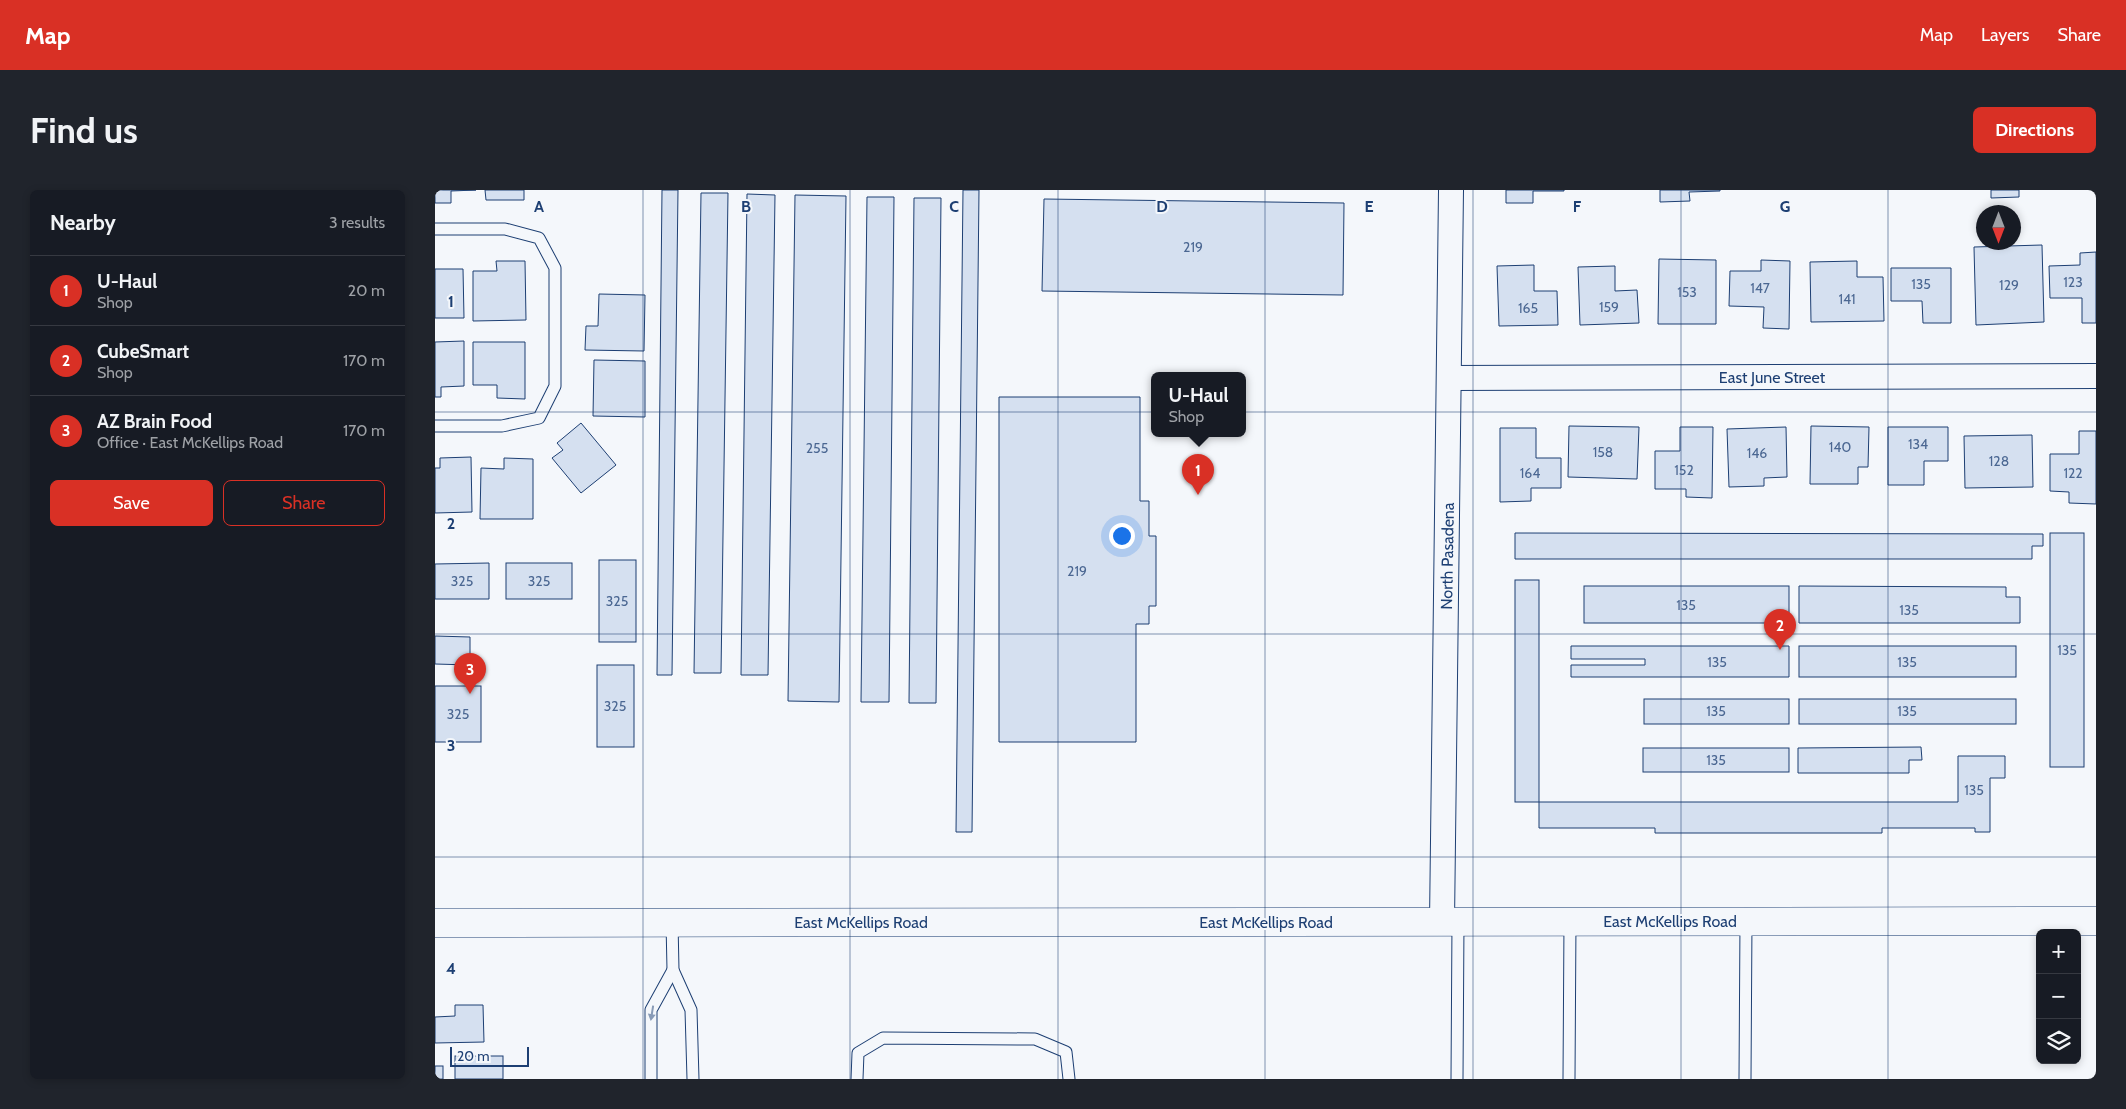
<!DOCTYPE html>
<html lang="en">
<head>
<meta charset="utf-8">
<style>
	body { margin:0; font-family:Cabin,sans-serif; background:#20242c; color:#f1f3f6 }
	.controls { position:absolute; right:15px; bottom:15px; display:grid; overflow:hidden; border-radius:8px; box-shadow:0 2px 8px #0003 }
	.controls button { width:45px; height:45px; display:grid; place-items:center; padding:0; border:0; border-bottom:1px solid #363941; background:#171b24; color:#f1f3f6; font:25px sans-serif }
	.compass { position:absolute; left:1541px; top:15px; width:45px; height:45px; border-radius:50%; background:#171b24; box-shadow:0 2px 8px #0003; rotate:180deg }
	.scale { position:absolute; left:15px; bottom:12px; width:79px; box-sizing:border-box; padding-left:5px; border:2px solid #1d3f73; border-top:0; font-size:14px; line-height:18px; white-space:nowrap; color:#1d3f73; -webkit-text-stroke:4px #f4f7fb; paint-order:stroke }
	.you { position:absolute; left:686px; top:345px; width:18px; height:18px; margin:-12px; border:4px solid #fff; border-radius:50%; background:#1a73e8; box-shadow:0 0 0 8px #1a73e833 }
	.badge { display:grid; place-items:center; width:32px; height:32px; border-radius:50%; background:#d93025; color:#fff; font-size:16px; font-weight:700 }
	.pin { position:absolute; translate:-50% -41px; filter:drop-shadow(0 1px 2px #0008) }
	.pin::after { content:''; position:absolute; top:26px; width:18px; height:15px; background:inherit; clip-path:polygon(0 0,100% 0,50% 100%) }
	.popup { position:absolute; left:716px; top:182px; width:95px; height:65px; box-sizing:border-box; display:grid; place-content:center; border-radius:8px; background:#171b24; filter:drop-shadow(0 1px 4px #0005); font-size:16px; white-space:nowrap; color:#9ea1a6 }
	.popup b { font-size:19px; color:#f1f3f6 }
	.popup::after { content:''; position:absolute; left:50%; top:100%; margin-left:-10px; border:10px solid transparent; border-top-color:#171b24 }
	.list { margin:0; padding:0; list-style:none }
	h2 { display:flex; justify-content:space-between; align-items:center; height:65px; margin:0; padding:0 20px; font-size:21px }
	h2 small { font-size:16px; font-weight:400; color:#9ea1a6 }
	.list li { display:grid; grid-template-columns:32px 1fr auto; gap:15px; align-items:center; box-sizing:border-box; height:70px; padding:0 20px; border-top:1px solid #363941 }
	.list b { display:block; font-size:19px; white-space:nowrap }
	.list p { margin:0; font-size:16px; white-space:nowrap; color:#9ea1a6 }
	.list em { font-size:16px; font-style:normal; color:#9ea1a6 }
	.actions { display:flex; gap:10px; padding:15px 20px }
	.actions a { flex:1; padding:11px 0; border:1px solid #d93025; border-radius:8px; text-align:center; font-size:18px; color:#d93025 }
	.actions .main { background:#d93025; color:#fff }
	.icon { flex:none; width:28px; height:28px; fill:none; stroke:currentColor; stroke-width:2; stroke-linecap:round; stroke-linejoin:round }
	.map { position:relative; flex:none; width:1661px; height:889px; overflow:hidden; border-radius:8px }
	header { display:flex; align-items:center; gap:30px; box-sizing:border-box; height:70px; padding:0 25px; background:#d93025; color:#fff }
	header strong { font-size:24px }
	nav { display:flex; gap:28px; margin-inline-start:auto; font-size:18px }
	.intro { display:flex; align-items:center; justify-content:space-between; box-sizing:border-box; height:120px; padding:0 30px }
	h1 { margin:0; font-size:35px }
	.button { padding:12px 22px; border-radius:8px; background:#d93025; color:#fff; font-size:18px; font-weight:700 }
	main { display:flex; gap:30px; padding:0 30px }
	aside { flex:1; background:#171b24; border-radius:8px; box-shadow:0 2px 8px #0003 }
	.map>svg:first-child { display:block }
	.building { fill:#d5e0f0; stroke:#1d3f73 }
	.lines { fill:none; stroke-linecap:round; stroke-linejoin:round }
	.lane-casing { stroke:#1d3f73; stroke-width:13 }
	.street-casing { stroke:#1d3f73; stroke-width:26 }
	.primary-casing { stroke:#1d3f73; stroke-width:29 }
	.lane { stroke:#f4f7fb; stroke-width:11 }
	.street { stroke:#f4f7fb; stroke-width:24 }
	.primary { stroke:#f4f7fb; stroke-width:28 }
	.oneway { fill:#889bb7 }
	.grid { fill:none; stroke:#1d3f73; stroke-width:1; stroke-opacity:0.55 }
	.labels { text-anchor:middle; stroke-width:4; stroke-linejoin:round; paint-order:stroke }
	.number-label { font-size:14px; fill:#4b6792 }
	.street-label { font-size:16px; fill:#1d3f73; stroke:#f4f7fb }
	.grid-label { font-size:16px; text-anchor:middle; font-weight:bold; fill:#1d3f73; stroke:#f4f7fb; stroke-width:4; stroke-linejoin:round; paint-order:stroke }
</style>
</head>
<body>
<header>
<strong>Map</strong>
<nav><a>Map</a><a>Layers</a><a>Share</a></nav>
</header>
<div class="intro"><h1>Find us</h1><a class="button">Directions</a></div>
<main>
<aside>
<h2>Nearby<small>3 results</small></h2>
<ul class="list">
<li><span class="badge">1</span><div><b>U-Haul</b><p>Shop</p></div><em>20 m</em></li>
<li><span class="badge">2</span><div><b>CubeSmart</b><p>Shop</p></div><em>170 m</em></li>
<li><span class="badge">3</span><div><b>AZ Brain Food</b><p>Office · East McKellips Road</p></div><em>170 m</em></li>
</ul>
<div class="actions"><a class="main">Save</a><a>Share</a></div>
</aside>
<div class="map">
<svg width="1661" height="889" viewBox="0 0 1661 889">
	<rect width="100%" height="100%" fill="#f4f7fb"/>
	<g class="building">
		<polygon points="0,0 41,0 16,1 16,13 0,13"/>
		<polygon points="50,0 89,0 89,10 51,10"/>
		<polygon points="227,0 243,0 237,485 222,485"/>
		<polygon points="528,0 544,0 537,642 521,642"/>
		<polygon points="1071,0 1129,0 1129,1 1098,1 1098,13 1071,13"/>
		<polygon points="1225,0 1285,0 1285,1 1254,2 1255,11 1225,12"/>
		<polygon points="1556,0 1584,0 1584,7 1556,8"/>
		<polygon points="266,3 293,3 286,483 259,483"/>
		<polygon points="312,4 340,5 333,485 306,485"/>
		<polygon points="360,5 411,6 404,512 353,511"/>
		<polygon points="432,7 459,7 454,512 426,512"/>
		<polygon points="479,8 506,8 501,513 474,513"/>
		<polygon points="609,9 909,13 908,105 607,101"/>
		<polygon points="1607,55 1609,132 1541,135 1539,57"/>
		<polygon points="1661,62 1661,133 1647,133 1647,108 1615,108 1614,76 1645,75 1645,63"/>
		<polygon points="1224,69 1281,70 1281,134 1223,134"/>
		<polygon points="1326,70 1355,71 1354,139 1328,138 1329,117 1294,116 1295,81 1326,81"/>
		<polygon points="61,71 90,71 91,130 38,131 38,81 62,81"/>
		<polygon points="1422,71 1422,87 1448,87 1449,131 1376,132 1375,72"/>
		<polygon points="1099,75 1099,101 1122,101 1123,135 1064,136 1062,76"/>
		<polygon points="1180,76 1180,101 1202,100 1204,133 1145,135 1143,77"/>
		<polygon points="1456,78 1516,78 1516,133 1488,133 1487,111 1456,111"/>
		<polygon points="0,79 28,79 29,128 0,128"/>
		<polygon points="164,104 210,105 209,161 150,160 151,136 163,136"/>
		<polygon points="29,151 29,196 6,197 6,207 0,207 0,152"/>
		<polygon points="38,152 90,152 90,209 62,208 62,195 38,195"/>
		<polygon points="159,170 210,171 210,227 158,226"/>
		<polygon points="564,207 705,207 705,311 714,311 714,346 721,346 721,416 714,416 714,434 701,434 701,552 564,552"/>
		<polygon points="146,233 181,275 146,303 117,268 128,260 122,253"/>
		<polygon points="1134,236 1204,237 1202,289 1133,287"/>
		<polygon points="1376,236 1434,237 1433,277 1423,277 1423,294 1375,294"/>
		<polygon points="1245,237 1278,237 1277,308 1251,307 1251,299 1220,299 1220,261 1245,261"/>
		<polygon points="1351,237 1352,287 1329,288 1329,296 1294,297 1292,239"/>
		<polygon points="1453,237 1513,237 1513,271 1489,271 1489,295 1453,295"/>
		<polygon points="1065,238 1101,238 1101,268 1126,268 1126,298 1096,298 1096,311 1065,312"/>
		<polygon points="1644,241 1661,241 1661,314 1634,313 1634,302 1615,301 1615,264 1644,264"/>
		<polygon points="1597,245 1598,297 1530,298 1529,246"/>
		<polygon points="36,267 37,322 0,323 0,278 5,278 5,268"/>
		<polygon points="69,268 98,269 98,329 45,329 46,278 69,279"/>
		<polygon points="1080,343 1608,344 1608,356 1597,356 1597,369 1080,369"/>
		<rect x="1615" y="343" width="34" height="234"/>
		<rect x="164" y="370" width="37" height="82"/>
		<polygon points="54,373 54,409 0,409 0,374"/>
		<rect x="71" y="373" width="66" height="36"/>
		<rect x="1080" y="390" width="24" height="222"/>
		<rect x="1149" y="396" width="205" height="37"/>
		<polygon points="1364,396 1571,397 1571,407 1585,407 1585,433 1364,433"/>
		<polygon points="0,446 35,447 35,475 0,474"/>
		<polygon points="1136,456 1354,456 1354,487 1136,487 1136,475 1210,475 1210,469 1136,469"/>
		<rect x="1364" y="456" width="217" height="31"/>
		<rect x="162" y="475" width="37" height="82"/>
		<rect x="0" y="496" width="46" height="56"/>
		<rect x="1209" y="509" width="145" height="25"/>
		<rect x="1364" y="509" width="217" height="25"/>
		<polygon points="1486,557 1487,570 1474,570 1474,583 1363,583 1363,558"/>
		<rect x="1208" y="558" width="146" height="24"/>
		<polygon points="1523,566 1570,566 1570,588 1555,588 1555,642 1540,642 1540,638 1447,638 1447,643 1220,643 1220,638 1104,638 1104,612 1523,612"/>
		<polygon points="20,815 48,815 49,852 0,853 0,827 20,826"/>
		<rect x="20" y="866" width="48" height="23"/>
		<rect x="0" y="876" width="8" height="13"/>
	</g>
	<g class="lines">
		<g class="lane-casing">
			<g id="lane">
				<polyline points="0,39 70,39 104,48 120,78 120,196 104,228 67,236 0,236"/>
				<polyline points="237,732 238,780 256,820 258,889"/>
				<polyline points="216,889 216,820 238,780"/>
				<polyline points="422,889 423,863 448,848 600,849 631,862 634,889"/>
				<polyline points="1022,889 1023,732"/>
				<polyline points="1134,889 1135,731"/>
				<polyline points="1310,889 1311,731"/>
			</g>
		</g>
		<g class="street-casing">
			<g id="street">
				<polyline points="1014,188 1661,186"/>
				<polyline points="1007,732 1016,0"/>
			</g>
		</g>
		<g class="primary-casing">
			<polyline id="primary" points="0,733 1661,731"/>
		</g>
		<use href="#lane" class="lane"/>
		<use href="#street" class="street"/>
		<use href="#primary" class="primary"/>
	</g>
	<defs><path id="oneway-solid" d="M-6-.8H1V-3.2L6.5 0L1 3.2V.8H-6Z" transform="scale(1.25)"/></defs>
	<use class="oneway" href="#oneway-solid" transform="translate(217 823) rotate(99)"/>
	<path class="grid" d="M 208,0 L 208,889M 415,0 L 415,889M 623,0 L 623,889M 830,0 L 830,889M 1038,0 L 1038,889M 1246,0 L 1246,889M 1453,0 L 1453,889M 0,222 L 1661,222M 0,444 L 1661,444M 0,667 L 1661,667"/>
	<g class="labels">
		<g class="number-label">
			<text x="758" y="62">219</text>
			<text x="1638" y="97">123</text>
			<text x="1486" y="99">135</text>
			<text x="1574" y="100">129</text>
			<text x="1325" y="103">147</text>
			<text x="1252" y="107">153</text>
			<text x="1412" y="114">141</text>
			<text x="1174" y="122">159</text>
			<text x="1093" y="123">165</text>
			<text x="1483" y="259">134</text>
			<text x="1405" y="262">140</text>
			<text x="382" y="263">255</text>
			<text x="1168" y="267">158</text>
			<text x="1322" y="268">146</text>
			<text x="1564" y="276">128</text>
			<text x="1249" y="285">152</text>
			<text x="1095" y="288">164</text>
			<text x="1638" y="288">122</text>
			<text x="642" y="386">219</text>
			<text x="27" y="396">325</text>
			<text x="104" y="396">325</text>
			<text x="182" y="416">325</text>
			<text x="1251" y="420">135</text>
			<text x="1474" y="425">135</text>
			<text x="1632" y="465">135</text>
			<text x="1282" y="477">135</text>
			<text x="1472" y="477">135</text>
			<text x="180" y="521">325</text>
			<text x="1281" y="526">135</text>
			<text x="1472" y="526">135</text>
			<text x="23" y="529">325</text>
			<text x="1281" y="575">135</text>
			<text x="1539" y="605">135</text>
		</g>
		<g class="street-label">
			<text x="1337" y="193">East June Street</text>
			<text transform="translate(1012 366) rotate(-89)" y="6">North Pasadena</text>
			<text x="1235" y="737">East McKellips Road</text>
			<text x="426" y="738">East McKellips Road</text>
			<text x="831" y="738">East McKellips Road</text>
		</g>
	</g>
	<g class="grid-label">
		<text x="104" y="22">A</text>
		<text x="311" y="22">B</text>
		<text x="519" y="22">C</text>
		<text x="727" y="22">D</text>
		<text x="934" y="22">E</text>
		<text x="1142" y="22">F</text>
		<text x="1350" y="22">G</text>
		<text x="16" y="117">1</text>
		<text x="16" y="339">2</text>
		<text x="16" y="561">3</text>
		<text x="16" y="784">4</text>
	</g>
</svg>
<div class="controls">
<button>+</button>
<button>−</button>
<button><svg class="icon" aria-label="layers" viewBox="0 0 24 24"><path d="M12 4l9 5-9 5-9-5zM3 14l9 5 9-5"/></svg></button>
</div>
<svg class="compass" viewBox="-18 -18 36 36"><path d="M0-13l5 13h-10z" fill="#e53935"/><path d="M0 13l5-13h-10z" fill="#9ea1a6"/></svg>
<div class="scale">20 m</div>
<div class="you"></div>
<div class="pin badge" style="left:763px;top:305px">1</div>
<div class="popup"><b>U-Haul</b>Shop</div>
<div class="pin badge" style="left:1345px;top:460px">2</div>
<div class="pin badge" style="left:35px;top:504px">3</div>
</div>
</main>
</body>
</html>
